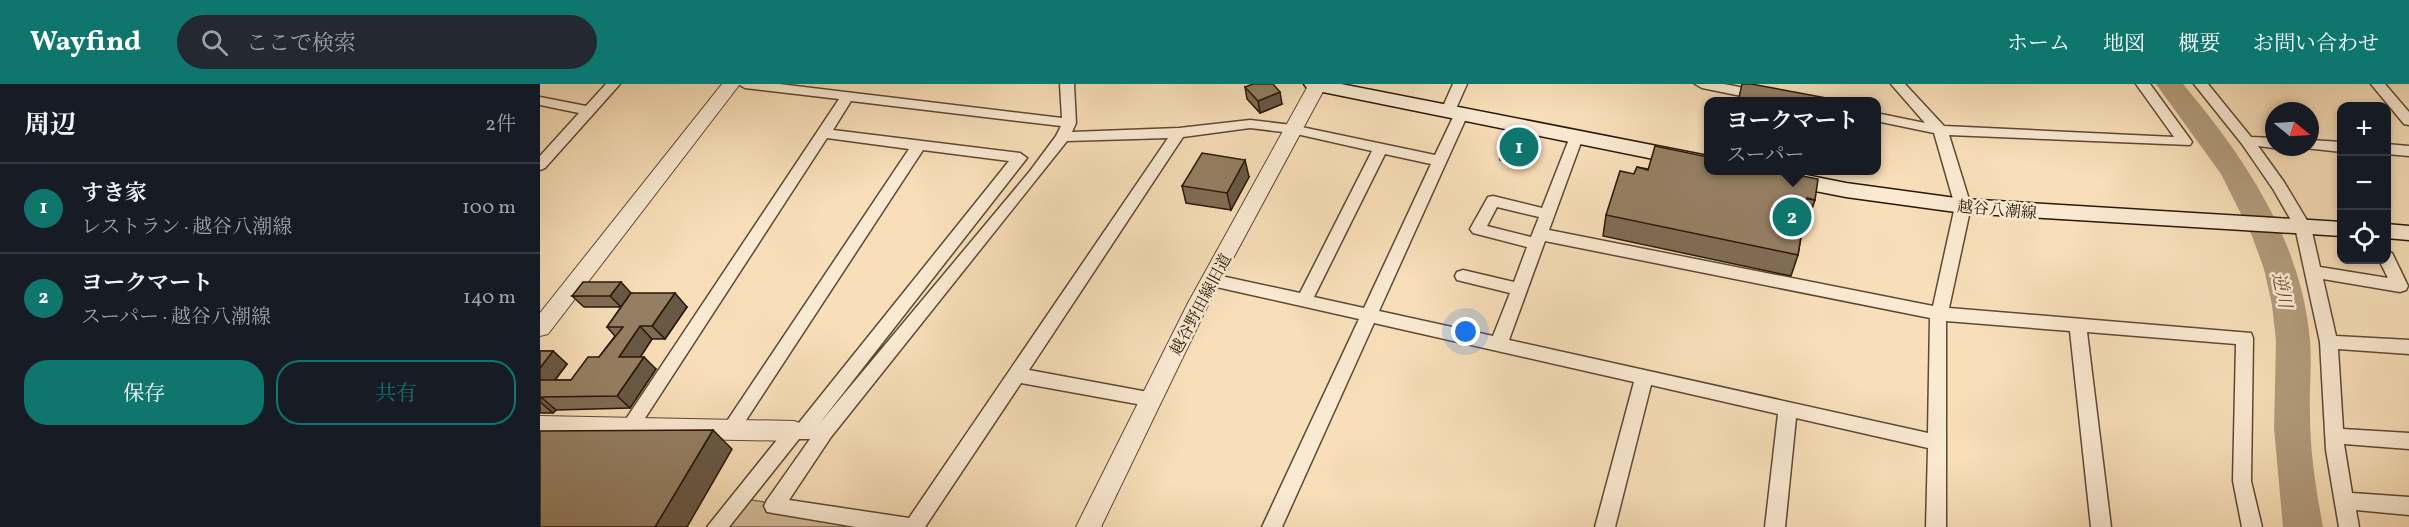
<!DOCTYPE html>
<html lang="ja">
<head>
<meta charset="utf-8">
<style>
	body { margin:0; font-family:Vollkorn,"Noto Serif JP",serif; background:#242831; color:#f1f3f6 }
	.controls { position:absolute; right:18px; top:18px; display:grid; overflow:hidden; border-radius:12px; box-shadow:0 3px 9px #0003 }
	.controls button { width:54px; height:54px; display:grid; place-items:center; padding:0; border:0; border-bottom:2px solid #363941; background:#171b24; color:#f1f3f6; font:30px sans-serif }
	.compass { position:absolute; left:1725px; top:18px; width:54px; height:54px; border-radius:50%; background:#171b24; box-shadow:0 3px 9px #0003; rotate:108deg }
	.you { position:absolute; left:926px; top:248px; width:21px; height:21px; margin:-15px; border:4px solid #fff; border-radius:50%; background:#1a73e8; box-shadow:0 0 0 9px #1a73e833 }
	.badge { display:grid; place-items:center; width:39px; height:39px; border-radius:50%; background:#0f766e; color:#fff; font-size:20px; font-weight:700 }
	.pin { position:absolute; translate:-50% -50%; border:3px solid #fff; box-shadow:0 2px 6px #0006 }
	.popup { position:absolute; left:1164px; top:13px; width:177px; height:78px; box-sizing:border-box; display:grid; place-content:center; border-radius:12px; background:#171b24; filter:drop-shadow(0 2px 4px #0005); font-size:20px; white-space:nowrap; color:#9ea1a6 }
	.popup b { font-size:22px; color:#f1f3f6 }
	.popup::after { content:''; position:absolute; left:50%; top:100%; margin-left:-12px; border:12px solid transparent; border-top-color:#171b24 }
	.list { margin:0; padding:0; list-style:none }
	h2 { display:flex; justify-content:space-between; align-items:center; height:78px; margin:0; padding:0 24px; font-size:26px }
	h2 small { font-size:20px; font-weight:400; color:#9ea1a6 }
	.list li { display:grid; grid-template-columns:39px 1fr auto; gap:18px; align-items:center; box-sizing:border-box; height:90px; padding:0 24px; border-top:2px solid #363941 }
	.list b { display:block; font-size:22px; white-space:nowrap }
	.list p { margin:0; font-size:20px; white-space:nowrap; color:#9ea1a6 }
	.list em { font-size:20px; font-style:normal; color:#9ea1a6 }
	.actions { display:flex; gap:12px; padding:18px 24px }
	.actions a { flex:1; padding:14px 0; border:2px solid #0f766e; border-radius:24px; text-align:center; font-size:21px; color:#0f766e }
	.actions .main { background:#0f766e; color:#fff }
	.icon { flex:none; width:33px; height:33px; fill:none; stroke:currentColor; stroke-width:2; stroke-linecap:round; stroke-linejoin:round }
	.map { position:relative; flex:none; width:1869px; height:443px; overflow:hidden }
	header { display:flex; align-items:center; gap:36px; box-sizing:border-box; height:84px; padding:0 30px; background:#0f766e; color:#fff }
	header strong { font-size:28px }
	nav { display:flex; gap:33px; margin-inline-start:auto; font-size:21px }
	.search { width:420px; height:54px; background:#242831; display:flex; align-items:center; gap:15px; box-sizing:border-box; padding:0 21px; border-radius:33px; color:#9ea1a6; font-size:22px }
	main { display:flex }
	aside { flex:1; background:#171b24 }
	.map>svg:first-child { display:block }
	.green { fill:#d5bd9b; stroke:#7f6a50; stroke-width:1.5 }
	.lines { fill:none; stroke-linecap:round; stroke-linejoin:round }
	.river { fill:#b29b7c; fill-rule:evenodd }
	.minor-casing { stroke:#5d4933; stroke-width:3 }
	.tertiary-casing { stroke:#5d4933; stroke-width:2 }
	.secondary-casing { stroke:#291706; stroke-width:3 }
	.minor { fill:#faead2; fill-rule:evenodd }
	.tertiary { fill:#faead2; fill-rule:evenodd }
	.secondary { fill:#faead2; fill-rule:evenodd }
	.wall { fill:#806d55; stroke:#291706; stroke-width:1.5 }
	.shaded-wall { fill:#685945; stroke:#291706; stroke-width:1.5 }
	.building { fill:#957f63; stroke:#291706; stroke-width:1.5 }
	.labels { text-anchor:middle; stroke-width:5; stroke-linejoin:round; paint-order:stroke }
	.street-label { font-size:16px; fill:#291706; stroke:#faead2 }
	.water-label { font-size:18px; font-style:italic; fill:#604c35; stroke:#faead2 }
</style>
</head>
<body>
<header>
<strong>Wayfind</strong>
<div class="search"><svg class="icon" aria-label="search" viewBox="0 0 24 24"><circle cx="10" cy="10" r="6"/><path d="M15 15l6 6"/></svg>ここで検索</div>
<nav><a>ホーム</a><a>地図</a><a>概要</a><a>お問い合わせ</a></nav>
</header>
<main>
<aside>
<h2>周辺<small>2件</small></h2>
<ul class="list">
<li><span class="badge">1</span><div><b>すき家</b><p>レストラン · 越谷八潮線</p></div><em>100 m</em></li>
<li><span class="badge">2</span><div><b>ヨークマート</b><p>スーパー · 越谷八潮線</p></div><em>140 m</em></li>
</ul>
<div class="actions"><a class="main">保存</a><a>共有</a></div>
</aside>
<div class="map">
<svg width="1869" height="443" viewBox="0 0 1869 443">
	<rect width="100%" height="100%" fill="#f8dfb9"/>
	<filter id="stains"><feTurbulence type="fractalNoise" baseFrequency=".00333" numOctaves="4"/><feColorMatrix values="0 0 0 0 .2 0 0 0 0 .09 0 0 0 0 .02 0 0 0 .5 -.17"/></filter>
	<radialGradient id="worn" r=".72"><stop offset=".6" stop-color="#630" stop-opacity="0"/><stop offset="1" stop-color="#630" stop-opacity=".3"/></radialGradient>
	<polygon class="green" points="200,414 374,443 177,443"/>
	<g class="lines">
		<path class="river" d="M 1616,0 L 1643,0 C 1705,74 1762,158 1770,257 C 1772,281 1769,306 1770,330 C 1770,368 1776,406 1783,443 L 1743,443 L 1734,344 L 1736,257 L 1732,221 L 1724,185 L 1712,152 L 1681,90 Z"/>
		<g class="minor-casing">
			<g id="minor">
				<polygon points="66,0 80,0 5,84 0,86 0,72 39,29 0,21 0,13 46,22"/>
				<path d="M 198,0 L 239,0 L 522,34 L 520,0 L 534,0 L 536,39 L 532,48 L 639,44 L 710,36 L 752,41 L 895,71 L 916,27 L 926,27 L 928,30 L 839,227 L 953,252 L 970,209 L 917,196 L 915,192 L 917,188 L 923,186 L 974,198 L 987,163 L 933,149 L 930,145 L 948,113 L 953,112 L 1002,124 L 1031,50 L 1041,50 L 1043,53 L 1009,146 L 1393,222 L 1415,122 L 1394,49 L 1336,37 L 1336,29 L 1385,39 L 1351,0 L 1365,0 L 1404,42 L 1634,53 L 1596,0 L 1610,0 L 1650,55 L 1652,58 L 1650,61 L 1409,51 L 1431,122 L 1409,224 L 1711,249 L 1713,254 L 1711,397 L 1722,443 L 1702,443 L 1693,397 L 1696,260 L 1547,248 L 1571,443 L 1551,443 L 1530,247 L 1406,237 L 1406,443 L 1386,443 L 1388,364 L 1256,334 L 1245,443 L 1225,443 L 1238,330 L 1111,301 L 1075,443 L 1055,443 L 1094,298 L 834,239 L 742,443 L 722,443 L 819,235 L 672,202 L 666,200 L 664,196 L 666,192 L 672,190 L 760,209 L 832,67 L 752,49 L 710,44 L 643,53 L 489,286 L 608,308 L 614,310 L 617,315 L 614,320 L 608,322 L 481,299 L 385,443 L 316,443 L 227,428 L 224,422 L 227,416 L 270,355 L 259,355 L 189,443 L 167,443 L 248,342 L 258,340 L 469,77 L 383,66 L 197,350 L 191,353 L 185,350 L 182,345 L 185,340 L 369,65 L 287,54 L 96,348 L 90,351 L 84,348 L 81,343 L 84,338 L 299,15 L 205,4 ZM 311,17 L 521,42 L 516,52 L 490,87 L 279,340 L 487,74 L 480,69 L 293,46 ZM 628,54 L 369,434 L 249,416 L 291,353 L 527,57 ZM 845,70 L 891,80 L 824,224 L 774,213 ZM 957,123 L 999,133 L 991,153 L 947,142 ZM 1005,157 L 1390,234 L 1388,349 L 969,256 Z"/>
				<polygon points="913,0 927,0 915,27 908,31 901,27"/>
				<polygon points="1155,0 1184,0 1256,14 1262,18 1231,18 1162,4"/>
				<polygon points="1654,0 1668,0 1711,53 1734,54 1734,63 1736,63 1734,64 1718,62 1744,98 1771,143 1780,183 1848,194 1839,176 1846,176 1846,167 1852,169 1854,173 1868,202 1866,206 1860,208 1783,195 1796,252 1869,256 1869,270 1798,265 1803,345 1869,349 1869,365 1804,360 1812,409 1869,413 1869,431 1816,426 1819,443 1799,443 1786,366 1780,258 1755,143 1733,105 1702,60"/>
				<polygon points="1831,0 1845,0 1869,28 1869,41 1864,40"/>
				<polygon points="1770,56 1802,58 1802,68 1765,64 1770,63"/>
				<polygon points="1846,60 1869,62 1869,72 1846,70"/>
			</g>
		</g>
		<g class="tertiary-casing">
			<g id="tertiary">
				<polygon points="182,0 200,0 8,250 0,252 0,229"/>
				<polygon points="769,0 787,0 669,219 561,443 536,443 648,219"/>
				<polygon points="0,332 254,337 262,340 266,347 262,354 254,357 0,352"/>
			</g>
		</g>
		<g class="secondary-casing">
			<g id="secondary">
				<polygon points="764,0 801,0 1168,72 1168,86 773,6 767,4"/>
				<polygon points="1194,86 1241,86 1306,99 1423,115 1802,138 1802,152 1423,129 1306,113 1204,93 1197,91"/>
				<polygon points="1846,140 1869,142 1869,156 1846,154"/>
			</g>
		</g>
		<use href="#minor" class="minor"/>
		<use href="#tertiary" class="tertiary"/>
		<use href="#secondary" class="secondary"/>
	</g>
	<g class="wall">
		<polygon points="705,3 742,20 720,29 707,15"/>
		<polygon points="988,47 987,59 978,80 960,76 960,64"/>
		<polygon points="1097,83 1275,116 1268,136 1264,135 1258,171 1251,192 1063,152 1066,131 1094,90"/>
		<polygon points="709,93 691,126 646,119 642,102"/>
		<polygon points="91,209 147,223 125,255 112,255 100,273 116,285 90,324 16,326 13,329 0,329 0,267 13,267 27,280 15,296 31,296 59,273 75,252 67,243 81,223 44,223 32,212"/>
	</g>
	<g class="shaded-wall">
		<polygon points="740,8 742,20 720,29 718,17"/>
		<polygon points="988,47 987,59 978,80 978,68"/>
		<polygon points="705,76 709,93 691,126 687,109"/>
		<polygon points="81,198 91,209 81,223 70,212"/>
		<polygon points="135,209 147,223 125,255 112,242"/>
		<polygon points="100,242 112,255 92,286 79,273"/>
		<polygon points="13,267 27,280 5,309 0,304 0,284"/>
		<polygon points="104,273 116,285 90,324 77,312"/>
		<polygon points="1,313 16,326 13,329 0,318"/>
		<polygon points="173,346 192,365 147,443 115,443"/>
	</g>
	<g class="building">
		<polygon points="713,0 733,0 740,8 718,17 705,3"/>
		<polygon points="1202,0 1211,0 1287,14 1287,18 1198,18"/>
		<polygon points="970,44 988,47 978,68 960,64"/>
		<polygon points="1115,62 1168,73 1168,87 1237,87 1278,95 1275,116 1267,114 1258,171 1066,131 1080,87 1094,90 1097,83 1108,86"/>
		<polygon points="662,69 705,76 687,109 642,102"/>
		<polygon points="43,198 81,198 70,212 32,212"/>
		<polygon points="91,209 135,209 112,242 100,242 79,273 104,273 77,312 1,313 0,314 0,296 31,296 48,273 59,273 83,243 67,243"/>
		<polygon points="0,267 13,267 0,284"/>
		<polygon points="173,346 115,443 0,443 0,347"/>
	</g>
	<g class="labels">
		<g class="street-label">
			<text transform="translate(1457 125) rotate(5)" y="6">越谷八潮線</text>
			<text transform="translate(660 220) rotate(-62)" y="6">越谷野田線旧道</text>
		</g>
		<g class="water-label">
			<text transform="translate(1742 206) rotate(78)" y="6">逆川</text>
		</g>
	</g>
	<rect width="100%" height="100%" filter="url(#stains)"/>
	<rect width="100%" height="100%" fill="url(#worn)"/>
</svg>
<div class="controls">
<button>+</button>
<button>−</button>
<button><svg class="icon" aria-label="locate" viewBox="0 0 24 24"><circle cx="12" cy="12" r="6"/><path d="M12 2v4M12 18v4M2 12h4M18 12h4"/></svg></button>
</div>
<svg class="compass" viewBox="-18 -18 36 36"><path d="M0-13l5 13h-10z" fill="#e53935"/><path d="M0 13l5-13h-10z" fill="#9ea1a6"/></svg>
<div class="you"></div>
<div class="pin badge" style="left:979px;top:63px">1</div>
<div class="pin badge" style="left:1252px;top:133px">2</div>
<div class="popup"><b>ヨークマート</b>スーパー</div>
</div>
</main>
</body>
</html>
